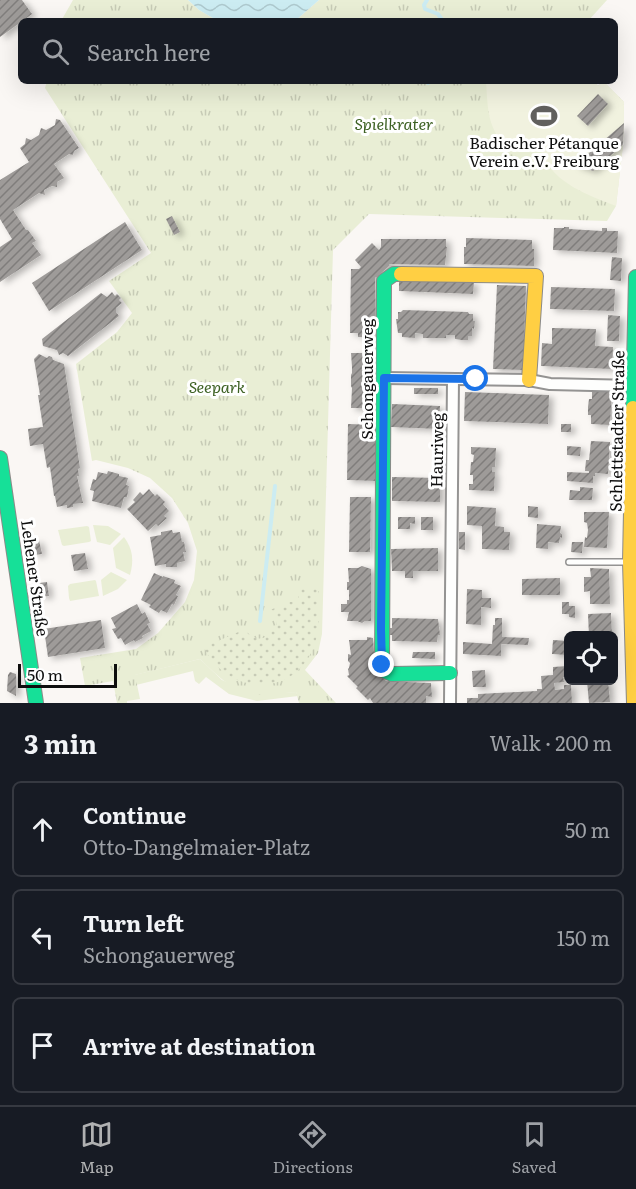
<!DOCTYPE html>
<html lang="en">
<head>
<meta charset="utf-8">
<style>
	body { margin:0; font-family:Literata,serif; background:#20242c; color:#f1f3f6 }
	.controls { position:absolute; right:18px; bottom:18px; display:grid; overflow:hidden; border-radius:9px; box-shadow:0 6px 24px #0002 }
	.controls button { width:54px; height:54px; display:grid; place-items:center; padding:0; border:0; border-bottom:2px solid #363941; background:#171b24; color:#f1f3f6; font:30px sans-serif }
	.scale { position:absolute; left:18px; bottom:15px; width:99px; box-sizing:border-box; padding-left:6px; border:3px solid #0e0e0e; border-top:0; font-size:16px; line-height:21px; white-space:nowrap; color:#0e0e0e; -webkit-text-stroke:4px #fff; paint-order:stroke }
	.stop { position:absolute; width:18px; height:18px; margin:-14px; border:4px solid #1a73e8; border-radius:50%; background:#fff }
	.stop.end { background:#1a73e8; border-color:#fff; box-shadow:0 2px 6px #0008 }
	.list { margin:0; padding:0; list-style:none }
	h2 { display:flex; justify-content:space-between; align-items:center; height:78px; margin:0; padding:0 24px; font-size:26px }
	h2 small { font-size:20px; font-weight:400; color:#9ea1a6 }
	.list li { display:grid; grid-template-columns:39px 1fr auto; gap:18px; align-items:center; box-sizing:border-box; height:96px; margin:0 12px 12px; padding:0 12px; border:2px solid #363941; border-radius:9px }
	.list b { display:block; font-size:22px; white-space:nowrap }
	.list p { margin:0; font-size:20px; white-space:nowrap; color:#9ea1a6 }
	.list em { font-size:20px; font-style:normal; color:#9ea1a6 }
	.icon { flex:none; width:33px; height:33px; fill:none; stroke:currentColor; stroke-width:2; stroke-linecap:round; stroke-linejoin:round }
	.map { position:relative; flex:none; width:636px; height:703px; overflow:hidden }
	.search { position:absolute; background:#171b24; box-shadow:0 6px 24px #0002; left:18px; right:18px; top:18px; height:66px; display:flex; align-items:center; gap:15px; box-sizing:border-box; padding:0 21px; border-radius:9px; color:#9ea1a6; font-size:22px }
	.sheet { height:402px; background:#171b24 }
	nav { display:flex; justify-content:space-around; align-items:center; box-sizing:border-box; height:84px; border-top:2px solid #363941; background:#171b24; font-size:16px; color:#9ea1a6 }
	nav a { display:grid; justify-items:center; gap:3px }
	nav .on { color:#b0b1b2 }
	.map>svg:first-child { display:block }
	.grass { fill:#e9eed5 }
	.park { fill:url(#park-tufts) }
	.garden { fill:url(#garden-dots) }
	.pitch { fill:#f1f2df }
	.water { fill:url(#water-waves) }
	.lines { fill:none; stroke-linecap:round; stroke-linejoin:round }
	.stream { stroke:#ccecf2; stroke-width:4 }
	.building { fill:url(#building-hatch); filter:url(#shadow) }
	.lane-casing { stroke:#949392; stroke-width:8 }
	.street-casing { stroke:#949392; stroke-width:14 }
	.fast-casing { stroke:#8b8a88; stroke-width:16 }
	.slow-casing { stroke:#8b8a88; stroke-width:16 }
	.lane { stroke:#fefefd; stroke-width:5 }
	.street { stroke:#fefefd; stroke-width:10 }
	.fast { stroke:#16e098; stroke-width:14 }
	.slow { stroke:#ffcf43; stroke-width:14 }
	.route { stroke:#1a73e8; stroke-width:8 }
	.labels { text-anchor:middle; stroke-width:6; stroke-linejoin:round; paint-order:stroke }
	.park-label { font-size:16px; font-style:italic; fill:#3d6123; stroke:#fff }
	.poi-label { font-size:16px; fill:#0e0e0e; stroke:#fff }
	.street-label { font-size:16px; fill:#0e0e0e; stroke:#fff }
</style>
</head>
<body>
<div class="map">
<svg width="636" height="703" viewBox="0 0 636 703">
	<defs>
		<pattern id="park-tufts" width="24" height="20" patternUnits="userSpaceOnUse" patternTransform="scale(1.5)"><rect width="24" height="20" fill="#e9eed5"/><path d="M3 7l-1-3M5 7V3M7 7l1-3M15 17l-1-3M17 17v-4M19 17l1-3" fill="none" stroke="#c7cbb6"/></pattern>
		<pattern id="garden-dots" width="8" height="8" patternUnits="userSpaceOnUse" patternTransform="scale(1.5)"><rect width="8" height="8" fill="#e9eed5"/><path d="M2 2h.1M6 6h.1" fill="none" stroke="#c7cbb6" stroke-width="1.8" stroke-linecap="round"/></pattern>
		<pattern id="water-waves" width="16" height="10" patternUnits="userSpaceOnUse" patternTransform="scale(1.5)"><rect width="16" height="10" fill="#ccecf2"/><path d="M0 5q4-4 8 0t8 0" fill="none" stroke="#aec9ce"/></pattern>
		<pattern id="building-hatch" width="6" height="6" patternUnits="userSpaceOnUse" patternTransform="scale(1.5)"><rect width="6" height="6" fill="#9e9b99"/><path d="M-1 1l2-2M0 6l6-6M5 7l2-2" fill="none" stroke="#7f7d7b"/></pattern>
		<filter id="shadow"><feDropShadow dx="4.5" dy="2.5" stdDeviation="3" flood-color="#0004"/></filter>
	</defs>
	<rect width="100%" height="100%" fill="#faf7f4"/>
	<g class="grass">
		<polygon points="93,525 108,526 121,534 110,545 97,542"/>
		<polygon points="87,526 89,527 91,541 89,542 64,546 62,545 58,530"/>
		<path d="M 124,537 C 133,549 134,561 130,575 L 116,568 L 113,548 Z"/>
		<polygon points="111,572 127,580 118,589 103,596 101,580"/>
		<polygon points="95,580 96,581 99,596 70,601 69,598 68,586 70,584"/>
		<polygon points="200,659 222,680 255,694 296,692 298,696 257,701 229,694 206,677 199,684 195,681 193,671 136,685 134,675"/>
	</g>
	<g class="park">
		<polygon points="73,0 188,0 199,10 218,21 61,21"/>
		<polygon points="319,0 607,0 588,21 295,21"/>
		<path d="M 47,81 L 594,81 L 598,86 L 603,81 L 624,102 L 623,145 L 616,206 L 607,221 L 369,214 L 333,250 L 322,634 L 318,653 L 305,670 L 336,703 L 299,703 L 296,692 C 283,693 267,696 254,694 C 230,690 216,674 200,659 L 135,675 L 140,699 L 127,701 L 127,703 L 117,703 L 113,681 L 85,686 L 80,658 L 136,649 L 158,633 L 185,602 L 194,580 L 197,551 L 188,523 L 172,498 L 150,478 L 128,468 L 96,460 L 92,461 L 76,364 L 117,332 L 132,313 L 109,281 L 151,253 L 45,88 Z"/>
	</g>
	<path class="garden" d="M 298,588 L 318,589 C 318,610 321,634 311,653 C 287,700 224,692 204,647 L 243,630 L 244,632 L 246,631 C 256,643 269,640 274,626 L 277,625 L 275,617 L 270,610 L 290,602 L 298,602 Z"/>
	<path class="pitch" d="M 486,81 L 594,81 L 598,86 L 603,81 L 624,102 L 623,145 L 616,206 C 593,197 561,186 547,163 C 543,156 540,149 536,142 L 521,149 L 512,152 C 487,131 488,111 486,81 Z"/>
	<polygon class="water" points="188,0 319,0 295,21 218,21 199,10"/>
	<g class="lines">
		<g class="stream">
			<polyline points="427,0 424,5 425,9 438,14 443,21"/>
			<polyline points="428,83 428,81"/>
			<polyline points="260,621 275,486"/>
		</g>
	</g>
	<g class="building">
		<polygon points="0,0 22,0 32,14 0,37"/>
		<polygon points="598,94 608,104 588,126 577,116"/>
		<polygon points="56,119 60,120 79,148 74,151 73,155 69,154 54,164 64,178 57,182 57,187 52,186 44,190 45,195 39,193 13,210 26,230 28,230 36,241 32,243 41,255 0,282 0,247 12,239 0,219 0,180 29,162 20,148 25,144 26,138 31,140 39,135 41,128 46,130 55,125"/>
		<polygon points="624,123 623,145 593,171 575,165"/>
		<polygon points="172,216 180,232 174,235 166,219"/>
		<polygon points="125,222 142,250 49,311 32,283"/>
		<polygon points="564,227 569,227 569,229 602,231 602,228 607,228 607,231 618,231 617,253 553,250 554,228 564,228"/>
		<polygon points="466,238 532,240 532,249 534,249 534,266 464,264 464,247 466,247"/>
		<polygon points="381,239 446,239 446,247 447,247 445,265 389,264 389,266 377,277 375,277 376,333 369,333 369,337 358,337 358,333 350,333 351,269 359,269 361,267 355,260 372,243 379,250 381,247"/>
		<polygon points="612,257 622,258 621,281 610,280"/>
		<polygon points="399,281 474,282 473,294 399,291"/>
		<polygon points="497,285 526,286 523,370 493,369"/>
		<polygon points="551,287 615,289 614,311 550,309"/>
		<polygon points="112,292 115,296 117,294 121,298 119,300 122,303 116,308 116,312 119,316 68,356 63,353 59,355 57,350 43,346 42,339 101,293 107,297"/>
		<polygon points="403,310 468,312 469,314 473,314 473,321 475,321 474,329 472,328 472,336 468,336 468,340 462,340 455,339 455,335 446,335 446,338 423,338 423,334 415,333 415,338 402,337 402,333 398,333 396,319 398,319 398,312 401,312"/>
		<polygon points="608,315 620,316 619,341 607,341"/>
		<polygon points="552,328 596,329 595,346 613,347 612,369 541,366 542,343 552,344"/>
		<polygon points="371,352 375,357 375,405 370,410 368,408 351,408 352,388 351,386 351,375 352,373 352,367 351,353 368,353"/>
		<polygon points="39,354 47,358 49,356 52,357 53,360 64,364 80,468 78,469 79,476 77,476 83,503 73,504 73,507 67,508 67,505 57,507 55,496 54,496 50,467 47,468 43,444 30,446 28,429 43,427 38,395 40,395 34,359"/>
		<rect x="414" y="388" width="24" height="6"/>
		<polygon points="592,389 612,390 610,425 591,424 591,415 588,415 588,407 589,399 592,399"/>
		<polygon points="465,392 549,395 548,424 464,421"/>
		<polygon points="392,404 440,406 439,429 391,427"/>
		<polygon points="348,424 378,425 377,481 347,480"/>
		<rect x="561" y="424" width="10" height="8"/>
		<polygon points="591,441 610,442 608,474 595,473 595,476 593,476 593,483 567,481 567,472 589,473 589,471 585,471 586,460 589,460"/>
		<polygon points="567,446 581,447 580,456 567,455"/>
		<polygon points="471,447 496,448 495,467 492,467 492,472 495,472 494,491 469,490 469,484 473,484 473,475 470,475 471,462 473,462 474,455 471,454"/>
		<polygon points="108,471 119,474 119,476 128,478 126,485 129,486 127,497 124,497 121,508 92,501 94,491 90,490 93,479 96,480 98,472 107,474"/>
		<polygon points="392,477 440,478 440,502 392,501"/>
		<polygon points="580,487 593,488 592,500 569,500 570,490 580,491"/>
		<polygon points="149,489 155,496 157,494 165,502 163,504 169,511 164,516 167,518 158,526 156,524 148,531 127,509 135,502 133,500 140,492 143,495"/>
		<polygon points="350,497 371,497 370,552 349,552"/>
		<polygon points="467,506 496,508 495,526 504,527 504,532 510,532 509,550 482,549 482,526 467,525"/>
		<polygon points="528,506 538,507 538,518 528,517"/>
		<polygon points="584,512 609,512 607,548 584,547 585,537 587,538 588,530 587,523 584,522"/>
		<polygon points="398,517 415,517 415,524 410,523 410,529 398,529"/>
		<rect x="421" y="517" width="12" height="13"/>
		<polygon points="537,524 561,526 560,533 562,534 562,538 560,537 559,543 548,542 548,549 536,548"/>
		<polygon points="172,530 173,533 180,532 182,542 184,542 186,552 183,552 185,561 177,563 177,567 166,567 166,564 155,566 150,537 161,535 161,532"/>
		<polygon points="459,532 465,532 465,550 459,549"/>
		<polygon points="39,540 42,554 34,555 32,542"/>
		<polygon points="572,542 583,542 582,553 571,552"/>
		<polygon points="438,548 438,571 413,571 413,578 405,578 405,571 392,571 391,549"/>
		<polygon points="85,553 88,569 74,571 71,555"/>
		<polygon points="362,566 371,569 371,621 365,621 362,623 357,621 347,621 349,612 341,612 341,604 347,604 347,600 349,600 349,590 347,590 347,582 349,582 348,568 358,568"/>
		<polygon points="590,568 609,569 610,604 590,604 590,591 584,592 584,577 591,577"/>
		<polygon points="154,573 163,577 163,576 175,580 174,583 181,586 176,595 178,596 174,605 172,604 167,613 161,610 159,613 149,607 151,605 141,600"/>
		<polygon points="560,578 560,595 522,595 522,579"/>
		<polygon points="47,582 49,596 41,597 39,583"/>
		<polygon points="467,589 482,590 482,598 491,598 491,608 481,607 481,625 466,624"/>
		<polygon points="562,602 569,602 569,606 575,606 575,618 569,617 569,614 562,614"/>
		<polygon points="137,604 142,614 145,612 150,623 147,624 151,631 142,636 143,638 135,642 134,640 125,645 121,638 118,639 112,629 116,628 111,618"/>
		<polygon points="611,613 612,636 589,636 588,614"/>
		<polygon points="392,618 438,619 440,635 438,635 437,642 392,641 392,635 390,635 390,628 392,628"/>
		<polygon points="495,618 502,618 502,637 529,638 528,645 501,644 501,656 463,654 463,642 492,644 493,625 495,625"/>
		<polygon points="101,620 105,648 48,657 44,629"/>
		<polygon points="367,637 373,638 375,669 386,681 431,683 432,697 426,696 426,703 373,703 370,698 368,700 356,688 358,687 347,676 349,675 348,669 349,668 350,663 348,661 348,654 351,655 349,640 367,640"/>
		<polygon points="553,640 568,641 568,655 552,654"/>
		<polygon points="413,652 435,652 435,659 412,658"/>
		<polygon points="568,666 568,677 563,677 564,682 554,683 555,690 564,689 564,685 571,685 572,703 467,703 467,698 478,698 478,694 537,691 537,689 542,689 541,676 553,675 553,667"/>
		<polygon points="485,670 486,687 473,687 472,671"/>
		<polygon points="10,672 16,674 16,696 7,691 8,675"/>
		<polygon points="587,681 608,681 610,702 589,703"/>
	</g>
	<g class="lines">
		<g class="lane-casing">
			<polyline id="lane" points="569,562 629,562"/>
		</g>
		<g class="street-casing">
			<g id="street">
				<polyline points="384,378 529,380 550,384 634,386"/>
				<polyline points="450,703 453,379"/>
			</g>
		</g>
		<g class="fast-casing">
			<g id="fast">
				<polyline points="401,274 394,274 384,281 382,665 385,671 392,674 450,673"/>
				<polyline points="633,408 636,277"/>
				<polyline points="0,458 36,703"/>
			</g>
		</g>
		<g class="slow-casing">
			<g id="slow">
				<polyline points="401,274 536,276 529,380"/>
				<polyline points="633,408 630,562 634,703"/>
			</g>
		</g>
		<use href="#lane" class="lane"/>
		<use href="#street" class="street"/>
		<use href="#fast" class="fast"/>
		<use href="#slow" class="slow"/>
	</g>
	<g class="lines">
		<polyline class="route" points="382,665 381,629 384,378 476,379"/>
	</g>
	<defs>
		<g id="stadium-bare" transform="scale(2.07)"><path d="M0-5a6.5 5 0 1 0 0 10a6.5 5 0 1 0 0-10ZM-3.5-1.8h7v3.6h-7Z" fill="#61605e" stroke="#fff" stroke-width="2.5" paint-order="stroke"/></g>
	</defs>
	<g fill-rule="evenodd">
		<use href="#stadium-bare" x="544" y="116"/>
	</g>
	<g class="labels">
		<g class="park-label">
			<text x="394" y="130">Spielkrater</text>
			<text x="217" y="393">Seepark</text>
		</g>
		<g class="poi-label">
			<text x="544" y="149">Badischer Pétanque<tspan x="544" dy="18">Verein e.V. Freiburg</tspan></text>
		</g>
		<g class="street-label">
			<text transform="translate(367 379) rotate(-90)" y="6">Schongauerweg</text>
			<text transform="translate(617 431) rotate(-89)" y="6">Schlettstadter Straße</text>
			<text transform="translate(437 450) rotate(-89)" y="6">Hauriweg</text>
			<text transform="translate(35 578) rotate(82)" y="6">Lehener Straße</text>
		</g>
	</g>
</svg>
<div class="controls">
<button><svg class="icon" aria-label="locate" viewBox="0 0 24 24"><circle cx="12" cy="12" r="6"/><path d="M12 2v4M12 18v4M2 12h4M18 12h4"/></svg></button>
</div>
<div class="scale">50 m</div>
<div class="stop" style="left:476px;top:379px"></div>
<div class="stop end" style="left:382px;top:665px"></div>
<div class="search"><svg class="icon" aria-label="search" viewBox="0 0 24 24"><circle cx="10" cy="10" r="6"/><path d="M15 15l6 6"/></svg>Search here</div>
</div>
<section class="sheet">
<h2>3 min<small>Walk · 200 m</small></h2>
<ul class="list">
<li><svg class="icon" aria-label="ahead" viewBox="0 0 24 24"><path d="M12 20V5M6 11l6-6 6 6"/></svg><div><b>Continue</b><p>Otto-Dangelmaier-Platz</p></div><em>50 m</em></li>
<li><svg class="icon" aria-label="left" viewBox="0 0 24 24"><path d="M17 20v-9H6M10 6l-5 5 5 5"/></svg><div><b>Turn left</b><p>Schongauerweg</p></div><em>150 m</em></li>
<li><svg class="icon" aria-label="arrive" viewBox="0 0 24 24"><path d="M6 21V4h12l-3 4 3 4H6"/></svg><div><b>Arrive at destination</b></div></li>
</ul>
</section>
<nav>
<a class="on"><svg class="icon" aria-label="map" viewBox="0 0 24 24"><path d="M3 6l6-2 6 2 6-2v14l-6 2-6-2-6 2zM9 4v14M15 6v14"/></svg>Map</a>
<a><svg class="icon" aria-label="directions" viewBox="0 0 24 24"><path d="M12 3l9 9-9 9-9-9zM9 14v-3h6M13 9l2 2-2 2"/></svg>Directions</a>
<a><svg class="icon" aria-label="saved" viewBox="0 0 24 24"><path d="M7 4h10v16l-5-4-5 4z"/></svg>Saved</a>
</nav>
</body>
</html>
